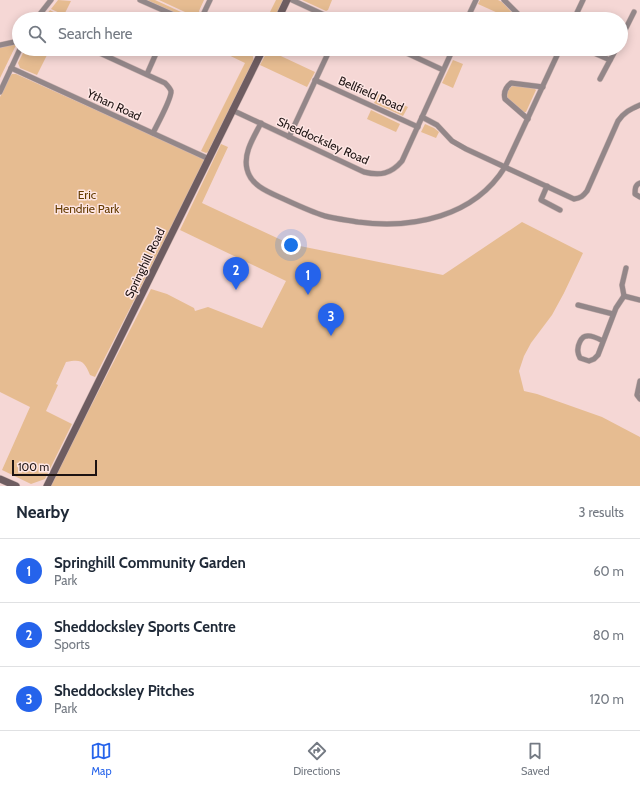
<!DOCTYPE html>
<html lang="en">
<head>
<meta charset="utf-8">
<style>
	body { margin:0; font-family:Cabin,sans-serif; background:#f2f2f3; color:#1f2937 }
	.scale { position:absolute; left:12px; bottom:10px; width:85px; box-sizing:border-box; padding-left:4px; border:2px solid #1d1312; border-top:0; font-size:11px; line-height:14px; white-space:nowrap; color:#1d1312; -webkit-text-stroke:3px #fee6e4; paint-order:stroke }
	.you { position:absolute; left:291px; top:245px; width:14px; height:14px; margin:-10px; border:3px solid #fff; border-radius:50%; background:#1a73e8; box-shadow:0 0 0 6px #1a73e833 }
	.badge { display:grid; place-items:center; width:26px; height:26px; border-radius:50%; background:#2563eb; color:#fff; font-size:13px; font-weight:700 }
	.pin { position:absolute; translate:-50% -33px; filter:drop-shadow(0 1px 2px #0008) }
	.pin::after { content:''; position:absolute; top:21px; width:14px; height:12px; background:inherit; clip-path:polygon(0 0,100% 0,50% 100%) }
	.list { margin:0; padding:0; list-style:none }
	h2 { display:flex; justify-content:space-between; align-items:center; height:52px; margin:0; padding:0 16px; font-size:17px }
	h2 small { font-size:13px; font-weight:400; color:#747a83 }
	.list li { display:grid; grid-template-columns:26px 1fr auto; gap:12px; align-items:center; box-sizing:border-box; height:64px; padding:0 16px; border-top:1px solid #e0e1e3 }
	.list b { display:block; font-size:15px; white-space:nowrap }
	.list p { margin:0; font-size:13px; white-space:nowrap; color:#747a83 }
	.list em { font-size:13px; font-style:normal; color:#747a83 }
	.icon { flex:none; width:22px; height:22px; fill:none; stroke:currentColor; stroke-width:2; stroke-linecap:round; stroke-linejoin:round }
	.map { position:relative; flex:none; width:640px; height:486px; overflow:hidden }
	.search { position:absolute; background:#fff; box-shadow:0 2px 10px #0003; left:12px; right:12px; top:12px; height:44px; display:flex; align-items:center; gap:10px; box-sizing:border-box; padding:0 14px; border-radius:22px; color:#747a83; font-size:15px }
	.sheet { height:244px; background:#fff }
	nav { display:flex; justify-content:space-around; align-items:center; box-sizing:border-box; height:56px; border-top:1px solid #e0e1e3; background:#fff; font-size:11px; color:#747a83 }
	nav a { display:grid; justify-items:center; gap:2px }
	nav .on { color:#2563eb }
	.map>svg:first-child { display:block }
	.green { fill:#e6bc91 }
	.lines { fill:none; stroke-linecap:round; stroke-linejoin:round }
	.street-casing { stroke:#ceb4b2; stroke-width:6 }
	.secondary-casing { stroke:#ceb4b2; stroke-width:8 }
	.street { stroke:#938789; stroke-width:5 }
	.secondary { stroke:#6e5d61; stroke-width:7 }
	.labels { text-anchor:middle; stroke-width:3; stroke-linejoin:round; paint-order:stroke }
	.street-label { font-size:12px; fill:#1d1312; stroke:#fee6e4 }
	.park-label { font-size:12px; fill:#643b00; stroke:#fee6e4 }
</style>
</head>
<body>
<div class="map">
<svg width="640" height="486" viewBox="0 0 640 486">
	<rect width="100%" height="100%" fill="#f5d7d5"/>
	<g class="green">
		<polygon points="58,0 71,1 64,15 51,9"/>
		<polygon points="147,0 155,0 194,18 194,19 189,19"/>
		<polygon points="159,0 204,0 199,11 200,14 198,18"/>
		<polygon points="276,0 284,0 274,19 267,18"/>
		<polygon points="302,0 332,0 328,10 326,11"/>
		<polygon points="480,0 498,0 502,2 518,19 511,19 478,4"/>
		<polygon points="50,10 63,17 62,19 42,19 43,16 45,16"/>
		<polygon points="17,43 0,78 0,48"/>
		<polygon points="25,49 50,49 37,75 20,68 18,63"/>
		<path d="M 216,49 L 233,49 L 248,56 L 250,52 C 253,55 254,58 253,62 L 208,152 L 206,153 L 201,151 L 245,63 Z"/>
		<polygon points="268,50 315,72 307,87 260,65"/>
		<polygon points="453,60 463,64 453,88 442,83"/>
		<path d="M 12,74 L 16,74 L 205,159 L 187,196 L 95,377 L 90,375 C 84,361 82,359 66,362 L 56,384 L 58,385 L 46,411 L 72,424 L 45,479 L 31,484 L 2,470 L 30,407 L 0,392 L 0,97 L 10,76 Z"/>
		<path d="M 514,85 L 534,88 L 536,90 L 526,112 L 523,112 L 507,97 C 506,91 509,88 514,85 Z"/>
		<polygon points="378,94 408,107 403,116 374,103"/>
		<polygon points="371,110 400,124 396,132 367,119"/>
		<polygon points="425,124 434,128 439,132 436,138 421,132"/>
		<polygon points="221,144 228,147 202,203 290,244 443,275 522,222 583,253 564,293 552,315 531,343 524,356 519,371 524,391 537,394 602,417 640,437 640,486 50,486 151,289 167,294 194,308 195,311 208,307 262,328 286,281 180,230"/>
	</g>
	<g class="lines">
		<g class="street-casing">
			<g id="street">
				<polyline points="140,0 183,19"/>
				<polyline points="292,0 333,19"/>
				<polyline points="504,0 523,19"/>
				<polyline points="36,19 51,0"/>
				<polyline points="201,19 210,0"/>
				<polyline points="467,19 476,0"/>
				<polyline points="574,19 583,0"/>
				<polyline points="621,38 634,12"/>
				<polyline points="0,45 19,41"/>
				<path d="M 91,49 L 165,83 C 167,85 170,88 171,91 C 172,98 157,125 153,133"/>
				<polyline points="248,49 260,55"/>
				<polyline points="398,49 443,70"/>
				<polyline points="585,49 610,60"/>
				<polyline points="11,68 209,159"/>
				<polyline points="147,74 158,49"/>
				<polyline points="600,79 616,49"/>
				<polyline points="315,80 418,127"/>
				<polyline points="0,92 20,49"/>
				<path d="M 232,110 L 364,172 C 380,176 391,174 402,161 L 453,49"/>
				<path d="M 422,117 L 437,125 L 452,141 L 466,149 L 574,199 C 581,198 583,196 587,191 L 618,121 C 624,112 631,109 640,105"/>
				<path d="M 528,119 L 505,99 C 503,92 506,87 511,83 L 543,87"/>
				<path d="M 261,123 C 254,137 243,153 247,169 C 251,187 271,193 286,200 C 299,206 312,212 325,216 C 336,219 347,220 358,222 C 413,229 474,217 505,167 L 560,49"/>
				<polyline points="289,137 330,49"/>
				<path d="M 640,183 C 635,185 635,189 635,194 L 640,197"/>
				<polyline points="547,186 541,200 560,210"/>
				<polyline points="624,296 622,285 626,268"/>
				<polyline points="578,305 613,314"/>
				<path d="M 603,341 C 599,339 592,335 587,336 C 581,336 577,346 578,352 C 578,353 579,356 580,358 L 589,361 L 594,359 L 598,355 L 616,308 L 624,296 L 640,300"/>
				<polyline points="640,381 637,395 640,399"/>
			</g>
		</g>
		<g class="secondary-casing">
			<g id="secondary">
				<polyline points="278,19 287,0"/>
				<polyline points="0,479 16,486"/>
				<polyline points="47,486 263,49"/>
			</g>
		</g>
		<use href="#street" class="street"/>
		<use href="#secondary" class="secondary"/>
	</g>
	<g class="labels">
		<g class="street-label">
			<text transform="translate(371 94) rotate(24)" y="4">Bellfield Road</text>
			<text transform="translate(114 105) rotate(25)" y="4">Ythan Road</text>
			<text transform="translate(323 141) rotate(24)" y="4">Sheddocksley Road</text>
			<text transform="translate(145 263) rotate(-64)" y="4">Springhill Road</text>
		</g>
		<g class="park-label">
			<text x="87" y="199">Eric<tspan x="87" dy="14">Hendrie Park</tspan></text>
		</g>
	</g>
</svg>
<div class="scale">100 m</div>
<div class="you"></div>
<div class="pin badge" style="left:308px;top:295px">1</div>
<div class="pin badge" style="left:236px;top:290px">2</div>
<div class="pin badge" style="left:331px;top:336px">3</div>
<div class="search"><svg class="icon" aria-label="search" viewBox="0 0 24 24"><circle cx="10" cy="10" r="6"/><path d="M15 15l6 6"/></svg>Search here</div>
</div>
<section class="sheet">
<h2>Nearby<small>3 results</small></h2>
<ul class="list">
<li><span class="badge">1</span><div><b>Springhill Community Garden</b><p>Park</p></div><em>60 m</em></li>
<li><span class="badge">2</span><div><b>Sheddocksley Sports Centre</b><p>Sports</p></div><em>80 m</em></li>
<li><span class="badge">3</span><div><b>Sheddocksley Pitches</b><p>Park</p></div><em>120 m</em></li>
</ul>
</section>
<nav>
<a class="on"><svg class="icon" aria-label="map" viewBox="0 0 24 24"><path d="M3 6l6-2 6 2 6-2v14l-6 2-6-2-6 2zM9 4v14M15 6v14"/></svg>Map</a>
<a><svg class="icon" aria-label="directions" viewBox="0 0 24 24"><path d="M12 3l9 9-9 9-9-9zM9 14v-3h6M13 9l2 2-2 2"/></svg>Directions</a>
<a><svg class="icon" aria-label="saved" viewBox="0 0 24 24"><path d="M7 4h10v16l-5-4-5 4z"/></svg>Saved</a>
</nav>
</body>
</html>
